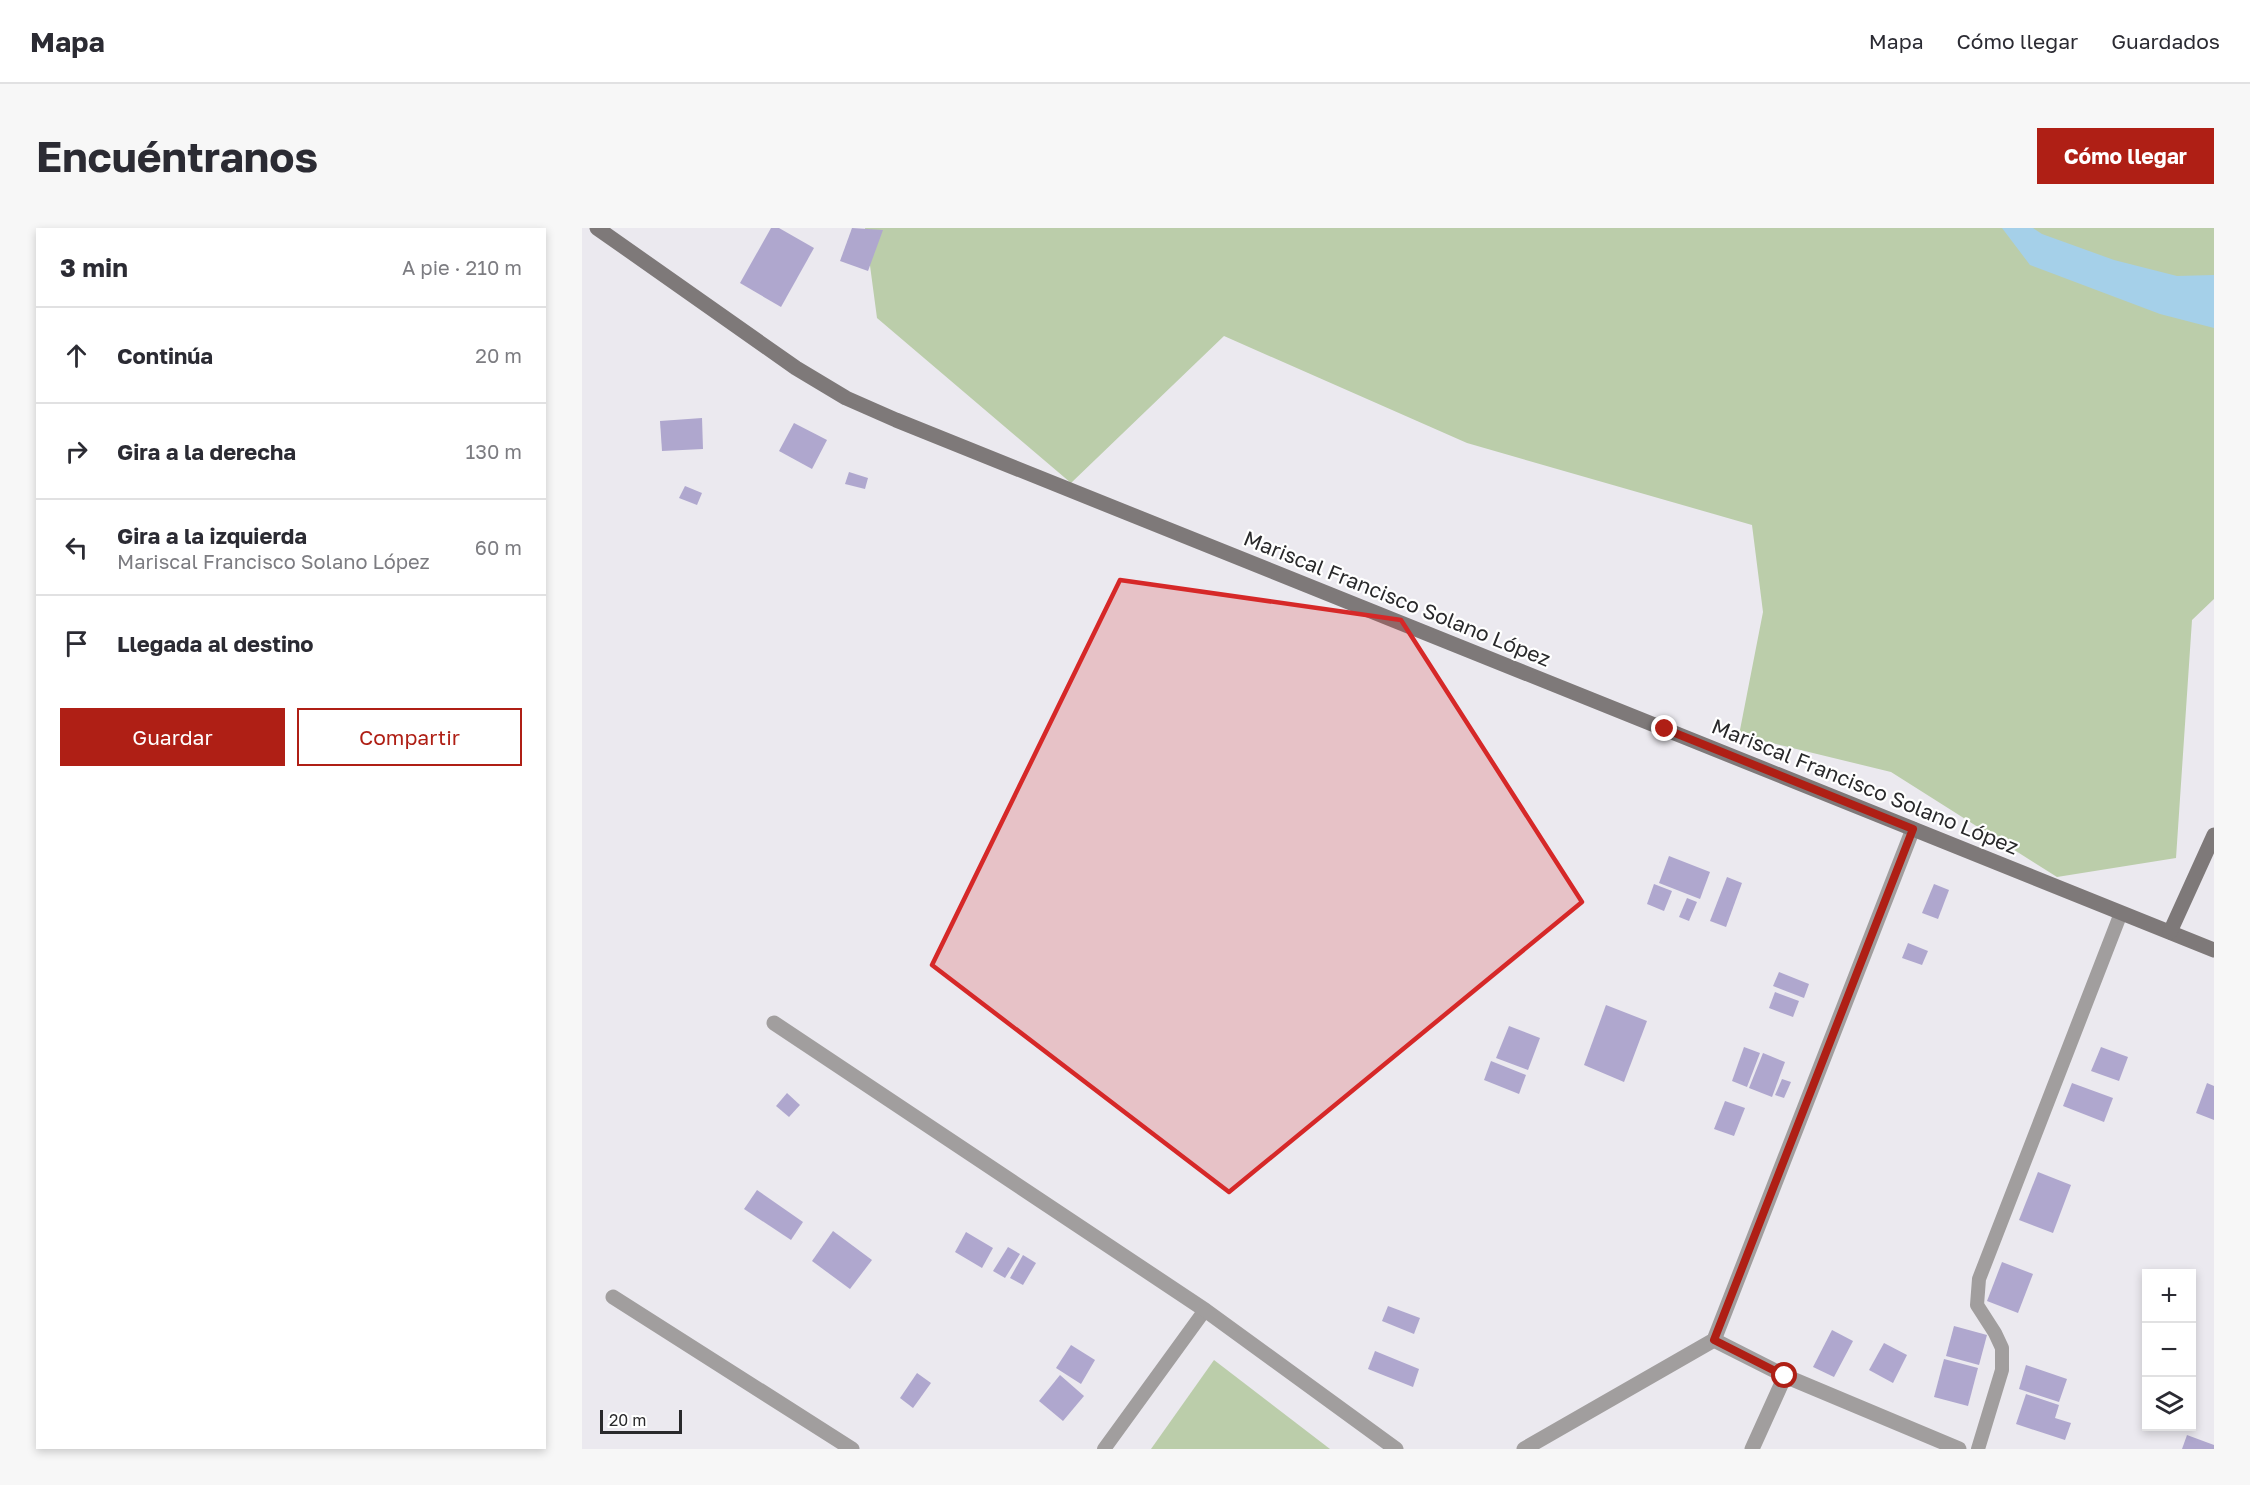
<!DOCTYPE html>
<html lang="es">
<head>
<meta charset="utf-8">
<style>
	body { margin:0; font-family:"Golos Text",sans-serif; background:#f7f7f7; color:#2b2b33 }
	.controls { position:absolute; right:18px; bottom:18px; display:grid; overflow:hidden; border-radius:0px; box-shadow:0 3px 9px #0003 }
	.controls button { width:54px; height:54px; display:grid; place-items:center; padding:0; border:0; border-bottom:2px solid #e1e1e2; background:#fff; color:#2b2b33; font:30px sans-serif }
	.scale { position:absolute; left:18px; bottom:15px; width:82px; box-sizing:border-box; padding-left:6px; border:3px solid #29292b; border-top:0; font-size:16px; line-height:21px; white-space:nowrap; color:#29292b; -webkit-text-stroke:4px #fff; paint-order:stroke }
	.stop { position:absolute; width:18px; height:18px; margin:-14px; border:4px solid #af1f15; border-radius:50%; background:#fff }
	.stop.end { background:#af1f15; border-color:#fff; box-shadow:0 2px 6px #0008 }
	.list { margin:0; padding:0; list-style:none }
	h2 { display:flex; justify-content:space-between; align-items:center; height:78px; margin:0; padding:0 24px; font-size:26px }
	h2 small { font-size:20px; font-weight:400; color:#7c7c81 }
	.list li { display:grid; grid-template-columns:39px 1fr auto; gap:18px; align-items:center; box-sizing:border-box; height:96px; padding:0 24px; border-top:2px solid #e1e1e2 }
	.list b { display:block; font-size:22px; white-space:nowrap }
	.list p { margin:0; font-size:20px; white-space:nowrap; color:#7c7c81 }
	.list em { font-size:20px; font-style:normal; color:#7c7c81 }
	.actions { display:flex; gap:12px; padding:18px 24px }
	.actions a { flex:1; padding:14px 0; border:2px solid #af1f15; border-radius:0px; text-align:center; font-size:21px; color:#af1f15 }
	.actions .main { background:#af1f15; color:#fff }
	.icon { flex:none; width:33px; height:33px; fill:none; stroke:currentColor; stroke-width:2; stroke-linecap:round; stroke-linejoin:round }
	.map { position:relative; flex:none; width:1632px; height:1221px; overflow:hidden; border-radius:0px }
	header { display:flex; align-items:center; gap:36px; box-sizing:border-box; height:84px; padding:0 30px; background:#fff; border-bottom:2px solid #e1e1e2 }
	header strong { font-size:28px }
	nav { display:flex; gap:33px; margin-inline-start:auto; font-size:21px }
	.intro { display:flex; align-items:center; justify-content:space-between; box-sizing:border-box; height:144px; padding:0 36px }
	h1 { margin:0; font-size:42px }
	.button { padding:15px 27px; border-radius:0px; background:#af1f15; color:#fff; font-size:21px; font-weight:700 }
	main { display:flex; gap:36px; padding:0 36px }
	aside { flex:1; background:#fff; border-radius:0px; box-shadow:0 3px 9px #0003 }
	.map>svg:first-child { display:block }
	.green { fill:#bbcdaa }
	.water { fill:#a5d0e9 }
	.building { fill:#afa7ce }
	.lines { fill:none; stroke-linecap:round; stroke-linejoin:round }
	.lane { stroke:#a19e9e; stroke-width:14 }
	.street { stroke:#a19e9e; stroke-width:15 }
	.secondary { stroke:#7e7979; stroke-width:15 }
	.route { stroke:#af1f15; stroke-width:8 }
	.marked { fill:#d62828; fill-opacity:0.2; stroke:#d62828; stroke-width:4.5; stroke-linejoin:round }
	.labels { text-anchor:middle; stroke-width:4.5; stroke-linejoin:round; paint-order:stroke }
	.street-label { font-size:21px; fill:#29292b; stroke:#fff }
</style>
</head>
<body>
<header>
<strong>Mapa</strong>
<nav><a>Mapa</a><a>Cómo llegar</a><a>Guardados</a></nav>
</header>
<div class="intro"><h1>Encuéntranos</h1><a class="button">Cómo llegar</a></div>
<main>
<aside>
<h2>3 min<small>A pie · 210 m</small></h2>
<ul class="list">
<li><svg class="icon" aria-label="ahead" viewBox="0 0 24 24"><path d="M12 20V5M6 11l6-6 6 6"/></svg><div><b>Continúa</b></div><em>20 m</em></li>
<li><svg class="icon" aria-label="right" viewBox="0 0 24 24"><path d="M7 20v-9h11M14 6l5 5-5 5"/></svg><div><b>Gira a la derecha</b></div><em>130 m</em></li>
<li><svg class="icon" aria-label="left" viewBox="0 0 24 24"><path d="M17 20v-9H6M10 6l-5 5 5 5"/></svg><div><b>Gira a la izquierda</b><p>Mariscal Francisco Solano López</p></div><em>60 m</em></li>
<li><svg class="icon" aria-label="arrive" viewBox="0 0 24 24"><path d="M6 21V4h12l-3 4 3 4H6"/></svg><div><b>Llegada al destino</b></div></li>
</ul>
<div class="actions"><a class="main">Guardar</a><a>Compartir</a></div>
</aside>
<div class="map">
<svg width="1632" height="1221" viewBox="0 0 1632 1221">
	<rect width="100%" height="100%" fill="#ebe9ef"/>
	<g class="green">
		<polygon points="283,0 1632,0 1632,371 1610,392 1594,630 1475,649 1309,544 1157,507 1181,384 1170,297 885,215 642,108 489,255 295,90"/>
		<polygon points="632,1132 748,1221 569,1221"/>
	</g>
	<polygon class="water" points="1420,0 1451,0 1460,6 1532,32 1595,48 1632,47 1632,100 1578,86 1448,37"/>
	<g class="building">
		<polygon points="189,0 197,0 232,20 199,79 158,55"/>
		<polygon points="270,0 301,2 286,43 258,33"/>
		<polygon points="120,190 121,221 80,223 78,193"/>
		<polygon points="212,195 245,212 230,241 197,223"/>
		<polygon points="267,244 286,250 283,261 263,256"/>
		<polygon points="103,258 120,265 115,277 97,270"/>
		<polygon points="1087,628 1128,644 1118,671 1077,655"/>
		<polygon points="1145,649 1160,655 1144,699 1128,693"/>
		<polygon points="1072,656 1090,663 1082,683 1065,676"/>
		<polygon points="1352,656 1367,662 1356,691 1340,685"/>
		<polygon points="1105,670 1115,674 1107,693 1097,689"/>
		<polygon points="1326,715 1346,723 1340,737 1320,730"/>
		<polygon points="1197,744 1227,756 1222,770 1191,758"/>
		<polygon points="1193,764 1217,773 1211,789 1187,780"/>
		<polygon points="1024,777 1065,793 1042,854 1002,837"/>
		<polygon points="927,798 958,810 946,842 914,830"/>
		<polygon points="1162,819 1178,825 1165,859 1150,853"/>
		<polygon points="1519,819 1546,829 1537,853 1509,843"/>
		<polygon points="1181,825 1203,834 1190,869 1167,860"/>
		<polygon points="909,833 944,847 937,866 902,852"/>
		<polygon points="1200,851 1209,854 1202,870 1193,867"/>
		<polygon points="1490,855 1531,870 1522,894 1481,878"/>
		<polygon points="1625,855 1632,858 1632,892 1614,885"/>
		<polygon points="205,865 218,877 207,889 194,878"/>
		<polygon points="1143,873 1163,880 1152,908 1132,901"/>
		<polygon points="1456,944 1489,957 1471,1005 1437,992"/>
		<polygon points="175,962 221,994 209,1012 162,981"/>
		<polygon points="251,1003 290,1032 268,1061 230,1033"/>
		<polygon points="384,1004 411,1020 400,1040 373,1024"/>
		<polygon points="426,1019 438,1026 423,1050 411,1043"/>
		<polygon points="441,1027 454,1035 441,1057 428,1050"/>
		<polygon points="1420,1034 1451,1046 1436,1085 1405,1073"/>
		<polygon points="806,1078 838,1090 832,1106 800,1093"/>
		<polygon points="1372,1098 1405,1107 1397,1137 1364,1128"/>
		<polygon points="1250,1102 1271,1113 1252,1149 1231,1139"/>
		<polygon points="1302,1115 1325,1127 1311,1155 1287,1142"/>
		<polygon points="489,1117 513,1132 499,1156 474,1140"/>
		<polygon points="793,1123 837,1141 831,1159 786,1141"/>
		<polygon points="1362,1131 1396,1140 1386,1178 1352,1169"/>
		<polygon points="1444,1137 1485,1151 1477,1174 1437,1161"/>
		<polygon points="335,1145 349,1155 331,1180 318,1170"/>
		<polygon points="478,1147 502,1168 481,1193 457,1173"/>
		<polygon points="1444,1166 1477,1177 1473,1190 1489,1195 1483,1212 1434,1196"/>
		<polygon points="1605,1207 1632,1217 1632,1221 1600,1221"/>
	</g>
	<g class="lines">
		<g class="lane">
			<polyline points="522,1221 623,1082"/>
			<polyline points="1396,1221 1420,1142 1420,1120 1413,1105 1395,1077 1397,1051 1539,685"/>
		</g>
		<g class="street">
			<polyline points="192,795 623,1082 814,1221"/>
			<polyline points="31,1069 270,1221"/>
			<polyline points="1132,1112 1203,1148 1377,1221"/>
			<polyline points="942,1221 1132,1112 1331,601"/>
			<polyline points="1170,1221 1203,1148"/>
		</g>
		<g class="secondary">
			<polyline points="15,0 214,140 264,170 314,192 1632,722"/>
			<polyline points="1588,704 1632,607"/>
		</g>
	</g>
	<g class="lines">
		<polyline class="route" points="1083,501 1331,601 1132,1112 1203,1148"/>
	</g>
	<path class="marked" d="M 538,352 L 819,392 L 1000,674 L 647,964 L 350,737 Z"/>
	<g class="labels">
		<g class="street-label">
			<text transform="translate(815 371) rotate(22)" y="7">Mariscal Francisco Solano López</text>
			<text transform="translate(1283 559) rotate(22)" y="7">Mariscal Francisco Solano López</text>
		</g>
	</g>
</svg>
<div class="controls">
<button>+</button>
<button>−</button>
<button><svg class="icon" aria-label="layers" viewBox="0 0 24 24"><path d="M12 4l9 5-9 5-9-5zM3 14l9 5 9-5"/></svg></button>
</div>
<div class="scale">20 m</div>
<div class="stop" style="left:1203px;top:1148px"></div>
<div class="stop end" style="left:1083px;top:501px"></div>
</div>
</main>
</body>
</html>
